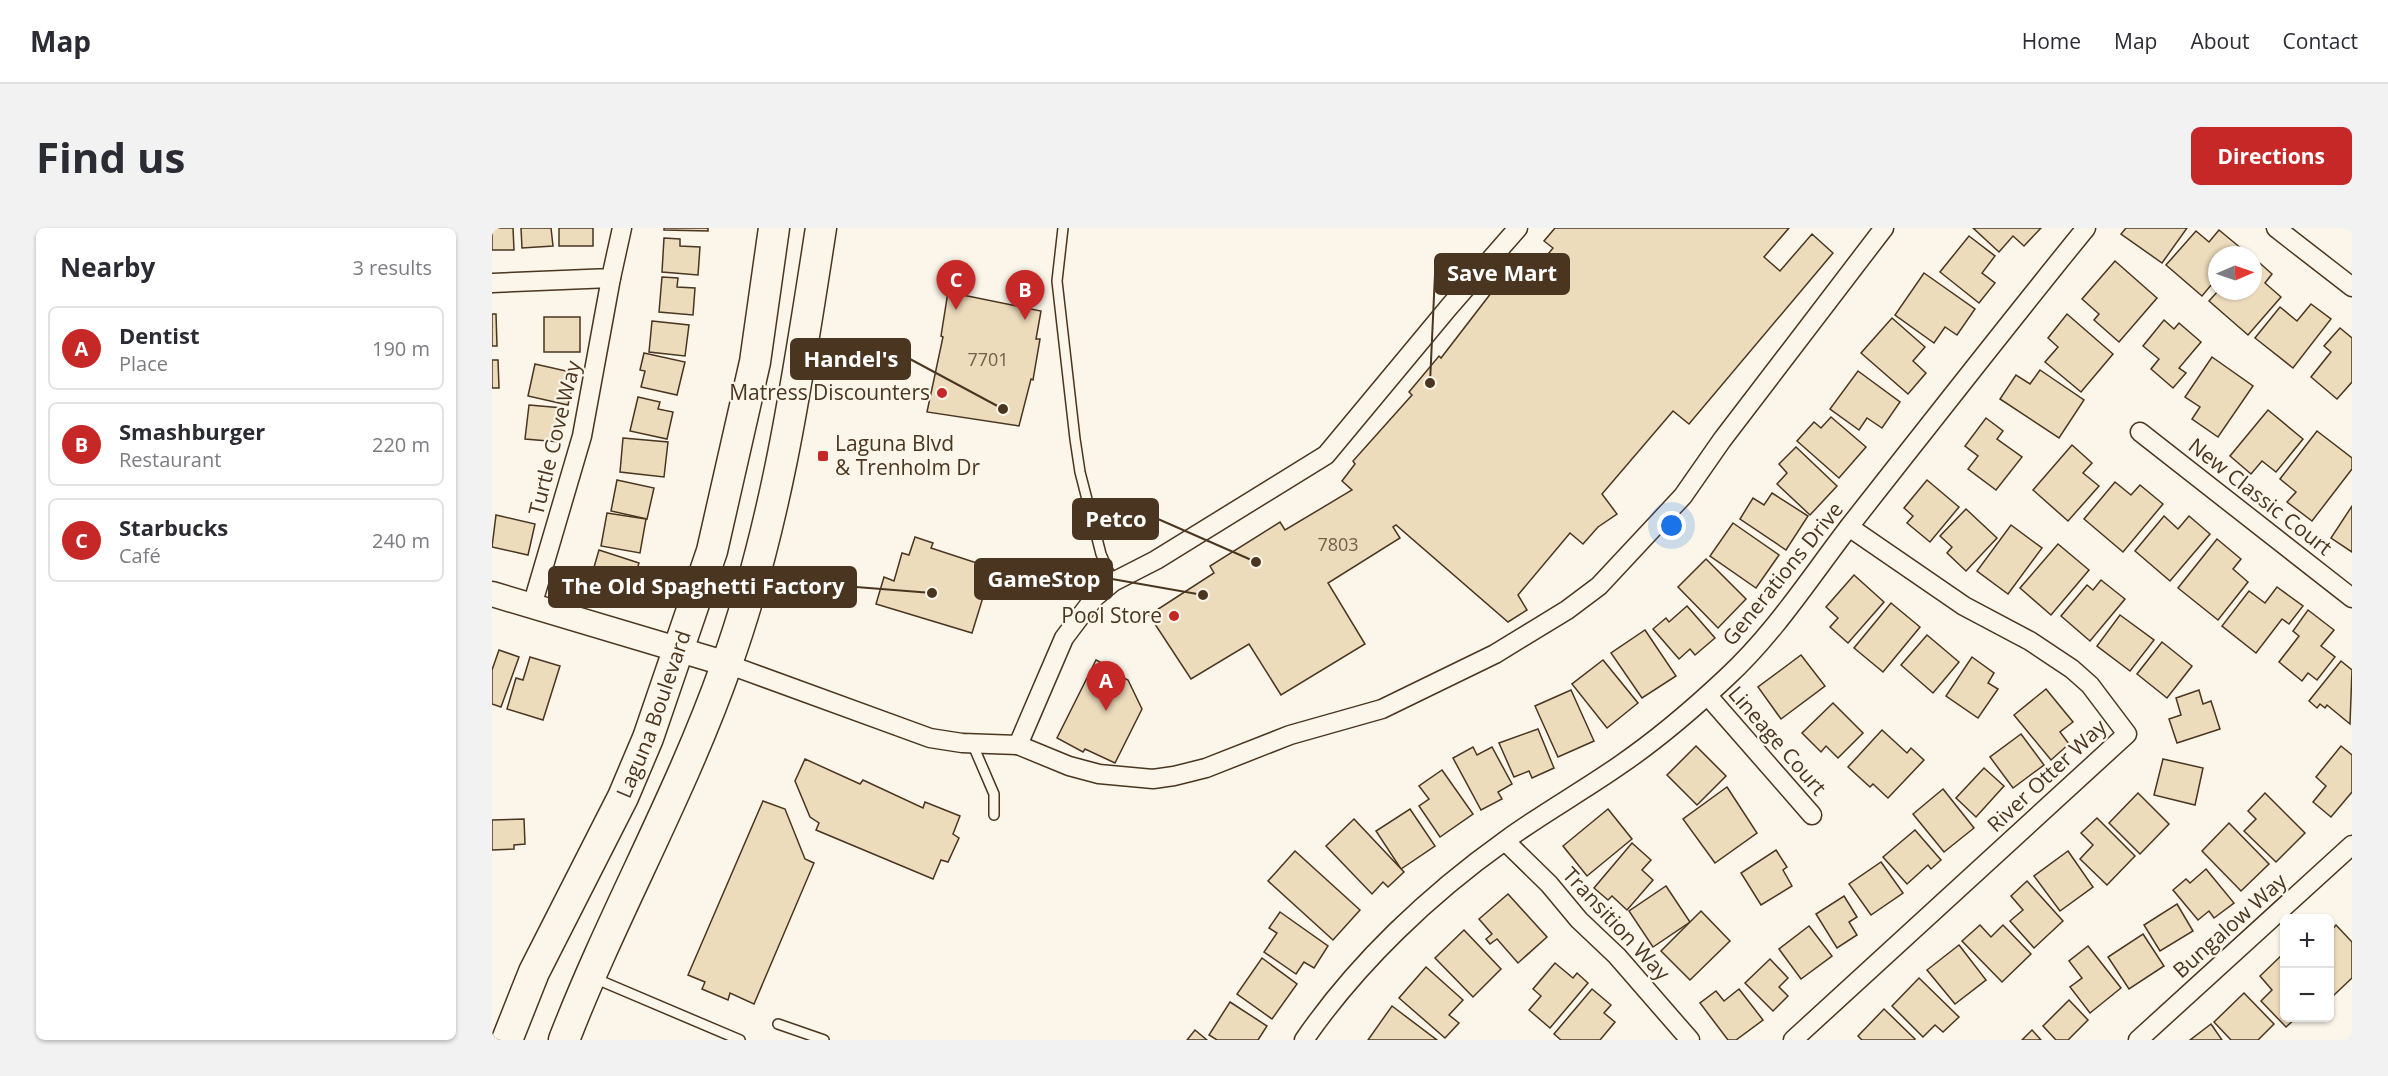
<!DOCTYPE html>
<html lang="en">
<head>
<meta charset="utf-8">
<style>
	body { margin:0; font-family:"Open Sans",sans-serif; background:#f2f2f3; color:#2b2b33 }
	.controls { position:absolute; right:18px; bottom:18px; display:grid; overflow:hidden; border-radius:9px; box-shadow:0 2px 4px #0004 }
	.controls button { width:54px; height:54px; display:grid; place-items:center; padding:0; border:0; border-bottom:2px solid #e1e1e2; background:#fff; color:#2b2b33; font:30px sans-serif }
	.compass { position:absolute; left:1716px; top:18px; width:54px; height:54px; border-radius:50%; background:#fff; box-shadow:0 2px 4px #0004; rotate:88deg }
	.you { position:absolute; left:1180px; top:298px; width:21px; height:21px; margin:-15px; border:4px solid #fff; border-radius:50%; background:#1a73e8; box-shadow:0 0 0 9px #1a73e833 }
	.badge { display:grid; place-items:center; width:39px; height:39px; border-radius:50%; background:#c62828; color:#fff; font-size:20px; font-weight:700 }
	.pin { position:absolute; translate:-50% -50px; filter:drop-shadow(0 2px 3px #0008) }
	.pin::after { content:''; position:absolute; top:32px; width:21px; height:18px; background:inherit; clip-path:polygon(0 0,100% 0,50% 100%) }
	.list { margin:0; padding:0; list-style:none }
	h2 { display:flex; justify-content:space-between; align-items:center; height:78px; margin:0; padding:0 24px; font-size:26px }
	h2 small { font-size:20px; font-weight:400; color:#7c7c81 }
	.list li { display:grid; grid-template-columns:39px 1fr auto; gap:18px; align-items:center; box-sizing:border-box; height:84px; margin:0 12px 12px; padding:0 12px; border:2px solid #e1e1e2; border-radius:9px }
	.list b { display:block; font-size:22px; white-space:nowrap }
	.list p { margin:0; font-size:20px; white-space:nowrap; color:#7c7c81 }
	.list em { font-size:20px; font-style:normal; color:#7c7c81 }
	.map { position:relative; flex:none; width:1860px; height:812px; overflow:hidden; border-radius:9px }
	header { display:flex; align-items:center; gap:36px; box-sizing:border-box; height:84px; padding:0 30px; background:#fff; border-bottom:2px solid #e1e1e2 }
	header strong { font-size:28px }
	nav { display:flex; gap:33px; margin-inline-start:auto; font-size:21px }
	.intro { display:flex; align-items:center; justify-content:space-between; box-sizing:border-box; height:144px; padding:0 36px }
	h1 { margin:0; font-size:42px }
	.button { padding:15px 27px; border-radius:9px; background:#c62828; color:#fff; font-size:21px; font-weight:700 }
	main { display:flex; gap:36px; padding:0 36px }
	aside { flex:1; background:#fff; border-radius:9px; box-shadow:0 2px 4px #0004 }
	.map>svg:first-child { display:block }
	.building { fill:#ecdcbc; stroke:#4a3520; stroke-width:1.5 }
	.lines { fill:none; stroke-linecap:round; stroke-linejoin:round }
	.service-casing { stroke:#4a3520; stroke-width:12 }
	.minor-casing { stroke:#4a3520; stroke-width:21 }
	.tertiary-casing { stroke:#4a3520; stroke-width:27 }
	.primary-casing { stroke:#4a3520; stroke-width:33 }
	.service { stroke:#fbf6e9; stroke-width:9 }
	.minor { stroke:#fbf6e9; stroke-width:18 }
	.tertiary { stroke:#fbf6e9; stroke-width:24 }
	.primary { stroke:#fbf6e9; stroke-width:30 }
	.poi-dot { fill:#c62828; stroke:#fbf6e9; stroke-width:2 }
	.labels { text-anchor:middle; stroke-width:4.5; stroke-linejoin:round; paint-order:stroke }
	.number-label { font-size:18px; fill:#725f47 }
	.poi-label { font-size:21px; fill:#4a3520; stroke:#fbf6e9; text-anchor:end }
	.street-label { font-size:21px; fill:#4a3520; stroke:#fbf6e9 }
	.leader { fill:none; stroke:#4a3520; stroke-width:2 }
	.callout-dot { fill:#4a3520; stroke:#fbf6e9; stroke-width:2 }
	.callout { fill:#4a3520; stroke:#4a3520; stroke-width:2 }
	.callout-label { font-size:22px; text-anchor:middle; font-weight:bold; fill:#fff }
</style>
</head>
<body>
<header>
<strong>Map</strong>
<nav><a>Home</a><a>Map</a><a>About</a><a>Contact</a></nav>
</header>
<div class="intro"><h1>Find us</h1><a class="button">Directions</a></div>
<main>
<aside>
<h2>Nearby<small>3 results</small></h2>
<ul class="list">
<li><span class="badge">A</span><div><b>Dentist</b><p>Place</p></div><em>190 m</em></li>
<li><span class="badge">B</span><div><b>Smashburger</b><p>Restaurant</p></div><em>220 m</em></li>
<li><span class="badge">C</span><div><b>Starbucks</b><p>Café</p></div><em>240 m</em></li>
</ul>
</aside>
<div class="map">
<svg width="1860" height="812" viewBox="0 0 1860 812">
	<rect width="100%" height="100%" fill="#fbf6e9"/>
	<g class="building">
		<polygon points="0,0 21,0 22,22 0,22"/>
		<polygon points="29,0 59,0 61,18 30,20"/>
		<rect x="67" y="0" width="34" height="18"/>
		<polygon points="172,0 216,0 216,3 172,2"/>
		<polygon points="1063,0 1297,0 1272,29 1288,43 1320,6 1341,25 1197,196 1181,183 1110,266 1125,286 1106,299 1091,316 1078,305 1026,367 1035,382 1016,394 904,297 901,299 908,310 836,355 873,416 789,467 757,416 699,451 657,387 722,345 718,338 788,294 793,302 860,262 850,253 863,236 861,233 920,167 917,164 947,128 949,130 1003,60 1006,63 1019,46 1031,56 1061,20 1052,13"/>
		<polygon points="1481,0 1549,0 1532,18 1521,8 1507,24"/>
		<polygon points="1634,0 1695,0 1670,35 1629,6"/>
		<polygon points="1727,2 1750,21 1745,27 1725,27 1725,50 1710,68 1674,37 1704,3 1717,14"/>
		<polygon points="1477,8 1503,28 1490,45 1503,55 1487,75 1448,44"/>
		<polygon points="172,10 188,11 188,18 208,19 206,47 170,44"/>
		<polygon points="1761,29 1780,46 1773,55 1789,69 1756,107 1717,73 1726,63 1761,63"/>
		<polygon points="1623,33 1665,70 1627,114 1602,92 1607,86 1590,71"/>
		<polygon points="1432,45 1483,81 1465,107 1453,99 1442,115 1403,87"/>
		<polygon points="170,49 186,50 185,59 203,60 201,87 167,84"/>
		<polygon points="456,64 549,83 544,111 548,111 541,152 539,151 527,198 435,184 451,109 449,108"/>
		<polygon points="1819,76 1839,91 1801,140 1763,110 1788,79 1805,93"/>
		<polygon points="0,86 4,86 5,118 0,118"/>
		<polygon points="1575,86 1621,126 1589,164 1553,134 1566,119 1556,110"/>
		<rect x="52" y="89" width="36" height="35"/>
		<polygon points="1400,90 1433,119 1421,133 1434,145 1416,166 1369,125"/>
		<polygon points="1672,92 1682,101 1687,95 1709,114 1687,140 1694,145 1681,160 1659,141 1667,131 1651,118"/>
		<polygon points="160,93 197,97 193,128 157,124"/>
		<polygon points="1848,100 1860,110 1860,154 1845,171 1819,149 1839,124 1832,118"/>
		<polygon points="152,125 193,134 185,167 149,159 153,143 148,142"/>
		<polygon points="1720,129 1761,158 1726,209 1700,191 1708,179 1693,169"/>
		<polygon points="0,132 6,132 7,160 0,160"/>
		<polygon points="43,136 83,145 76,177 36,168"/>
		<polygon points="1548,142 1592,172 1567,210 1508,171 1524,147 1538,156"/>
		<polygon points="1366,143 1408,174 1390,200 1375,190 1367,202 1338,181"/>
		<polygon points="146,169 168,174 166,181 181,184 175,211 138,203"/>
		<polygon points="37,177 71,180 68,214 33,211"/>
		<polygon points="1776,182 1811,211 1784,244 1770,233 1759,246 1738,228"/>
		<polygon points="1339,189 1374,219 1347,250 1305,213 1322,194 1329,200"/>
		<polygon points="1494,190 1511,203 1505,211 1530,229 1504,262 1476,241 1486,228 1473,218"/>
		<polygon points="1825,203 1860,230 1860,241 1820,293 1795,274 1804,264 1788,251"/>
		<polygon points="131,210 176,214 172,249 128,244"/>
		<polygon points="1580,217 1600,235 1591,245 1607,258 1576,293 1541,262"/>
		<polygon points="1304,219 1345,258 1318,287 1285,256 1295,245 1287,236"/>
		<polygon points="125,252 162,260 155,291 119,283"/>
		<polygon points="1435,252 1467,279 1438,314 1415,295 1421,288 1412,280"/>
		<polygon points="1623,254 1639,267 1648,257 1671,276 1631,324 1592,291"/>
		<polygon points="1280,265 1316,288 1294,322 1248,291 1261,270 1272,277"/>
		<polygon points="1860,278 1860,324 1839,310"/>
		<polygon points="1474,281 1505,310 1474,343 1455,325 1460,319 1448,308"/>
		<polygon points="115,285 154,291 148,325 109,318"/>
		<polygon points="4,287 43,296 36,327 0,319"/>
		<polygon points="1672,288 1686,301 1697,288 1718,306 1678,353 1643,323"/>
		<polygon points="1241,295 1287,327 1264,360 1218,328"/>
		<polygon points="1519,297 1550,320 1516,366 1485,343"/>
		<polygon points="423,309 441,315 439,320 500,340 480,405 384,376 392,349 402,353 410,325 417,327"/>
		<polygon points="1725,311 1749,331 1741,341 1756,354 1726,392 1686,360"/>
		<polygon points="1566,316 1597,342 1559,387 1528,360"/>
		<polygon points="107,322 147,335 137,365 98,353"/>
		<polygon points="1214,331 1254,371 1226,400 1186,359"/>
		<polygon points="1362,347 1392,374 1356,415 1338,399 1346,390 1334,379"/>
		<polygon points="1609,352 1633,371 1598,413 1569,388 1595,357 1601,362"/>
		<polygon points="1785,359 1811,378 1797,396 1790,391 1764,425 1730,398 1757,363 1773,375"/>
		<polygon points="1399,375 1428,399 1391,444 1362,420"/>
		<polygon points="1195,378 1223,410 1203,427 1198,421 1187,431 1161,401 1174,390 1177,394"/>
		<polygon points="1816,382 1842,402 1829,418 1843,429 1825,452 1816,445 1810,453 1787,434 1807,408 1801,403"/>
		<polygon points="1628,387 1662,412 1638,443 1605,418"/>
		<polygon points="1153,402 1184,448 1150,470 1119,425"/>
		<polygon points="1435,407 1467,434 1441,465 1409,437"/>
		<polygon points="1670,414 1700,438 1675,470 1645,446"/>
		<polygon points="7,422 27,429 9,479 0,476 0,442"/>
		<polygon points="1309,427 1333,458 1289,491 1266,459"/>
		<polygon points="38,429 68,438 51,492 15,481 24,450 31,452"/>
		<polygon points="1480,429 1502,445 1496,455 1506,461 1486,490 1454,468"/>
		<polygon points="604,432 629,445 628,448 636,452 650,481 623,535 593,521 591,524 565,510"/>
		<polygon points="1111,432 1146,475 1115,500 1080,456"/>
		<polygon points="1849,433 1860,442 1858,496 1835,477 1833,480 1828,476 1825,480 1817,473"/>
		<polygon points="1554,461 1581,494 1568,504 1577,516 1559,532 1522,487"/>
		<polygon points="1079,462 1102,513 1066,529 1043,478"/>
		<polygon points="1707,462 1711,476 1719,473 1728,501 1685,515 1677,491 1689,487 1684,470"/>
		<polygon points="1341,475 1371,505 1346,530 1334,518 1329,524 1310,505"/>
		<polygon points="1046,501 1062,540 1040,550 1037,543 1022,549 1007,515"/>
		<polygon points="1390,502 1415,525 1419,520 1432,532 1396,570 1381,556 1378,559 1356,539"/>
		<polygon points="1529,506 1552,537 1521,560 1498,529"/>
		<polygon points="1204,518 1234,548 1205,577 1175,547"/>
		<polygon points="1849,518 1860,527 1860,564 1839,589 1821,574 1834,558 1824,549"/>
		<polygon points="981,519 985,527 1000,519 1020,556 1006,564 1010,571 989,582 961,530"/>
		<polygon points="313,531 368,556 371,552 431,580 433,574 468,588 461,606 467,610 456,634 449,632 441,651 324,602 327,595 318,589 303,553"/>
		<polygon points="1671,531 1711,540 1703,577 1662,567"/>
		<polygon points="1492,540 1512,558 1484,589 1464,570"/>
		<polygon points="950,542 981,586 948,609 927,578 937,571 927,558"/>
		<polygon points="1235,559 1265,605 1223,635 1191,591"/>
		<polygon points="1451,561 1482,600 1452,624 1421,586"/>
		<polygon points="1646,565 1677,596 1648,626 1617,595"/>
		<polygon points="1773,565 1813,605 1784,634 1752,603 1764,591 1756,583"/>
		<polygon points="271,573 293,581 313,631 322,635 262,776 238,765 236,772 210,761 213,754 196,747"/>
		<polygon points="918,581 943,618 909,641 884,603"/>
		<polygon points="1116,581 1140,611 1095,648 1071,618"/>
		<polygon points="1605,590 1643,628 1615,657 1588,631 1601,617 1589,605"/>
		<polygon points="32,591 33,616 22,617 22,621 0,622 0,592"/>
		<polygon points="862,591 912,644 896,659 891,654 880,666 834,618"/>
		<polygon points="1737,595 1777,636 1749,663 1710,623"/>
		<polygon points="1423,602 1449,632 1439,641 1436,637 1415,656 1391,629"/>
		<polygon points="1140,615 1159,632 1150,642 1161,652 1135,682 1120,668 1116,672 1102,660"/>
		<polygon points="1284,622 1295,639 1291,642 1300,658 1269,677 1249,645"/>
		<polygon points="803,623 868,682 841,712 776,653"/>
		<polygon points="1576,623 1601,659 1568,683 1542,648"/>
		<polygon points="1389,634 1411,665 1379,687 1357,656"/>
		<polygon points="1714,641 1742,675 1722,690 1717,683 1706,692 1681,662 1694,651 1698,655"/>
		<polygon points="1535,653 1571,693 1542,720 1518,693 1531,682 1519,668"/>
		<polygon points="1174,658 1198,694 1161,719 1137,683"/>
		<polygon points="1016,666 1055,709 1026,735 1005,711 998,716 994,711 1000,706 987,691"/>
		<polygon points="1352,668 1365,689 1357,694 1365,707 1345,720 1324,686"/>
		<polygon points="1685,676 1701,703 1668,723 1652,697"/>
		<polygon points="1209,683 1238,713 1198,752 1169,723"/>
		<polygon points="788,684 836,718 822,740 812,734 804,746 772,724 785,705 777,700"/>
		<polygon points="1488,697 1499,709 1511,697 1539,726 1510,754 1470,713"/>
		<polygon points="1844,697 1860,714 1860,750 1842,767 1838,763 1838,704"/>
		<polygon points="1317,698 1340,728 1309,751 1287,721"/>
		<polygon points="972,702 1009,741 981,769 943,730"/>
		<polygon points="1651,706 1672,738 1637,761 1616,729"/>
		<polygon points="1467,717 1494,752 1463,776 1435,742"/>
		<polygon points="1596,718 1629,760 1598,785 1578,759 1590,750 1577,733"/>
		<polygon points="1792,725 1792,790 1804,790 1794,799 1769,773 1780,762 1768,748"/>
		<polygon points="770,730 805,756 780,791 745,766"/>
		<polygon points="1278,731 1296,750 1287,759 1296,768 1281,783 1253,755"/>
		<polygon points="1063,735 1081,750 1085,745 1096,755 1058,800 1037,782 1049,768 1041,761"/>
		<polygon points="934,739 971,772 957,787 967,795 953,810 907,770"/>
		<polygon points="1427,750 1467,789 1451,804 1443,797 1431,809 1400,778"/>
		<polygon points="1100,761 1119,777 1112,785 1123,794 1108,812 1069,812 1062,806"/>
		<polygon points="1247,761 1271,792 1244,812 1236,812 1208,775 1224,763 1232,773"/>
		<polygon points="1752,765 1782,796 1766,812 1739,812 1722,794"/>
		<polygon points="1577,772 1596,792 1576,812 1564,812 1551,798"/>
		<polygon points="738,774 775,798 766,812 725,812 717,807"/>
		<polygon points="900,778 945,812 876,812"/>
		<polygon points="1392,781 1423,811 1422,812 1370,812 1366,808"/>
		<polygon points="1719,796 1730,812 1698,812"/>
		<polygon points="703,802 715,812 695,812"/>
		<polygon points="1540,802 1549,812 1530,812"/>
	</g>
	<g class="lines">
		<g class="service-casing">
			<g id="service">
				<polyline points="571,0 565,53 583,211 588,244 609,326 621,354"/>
				<polyline points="480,515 502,566 502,587"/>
				<polyline points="102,750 248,812"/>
				<polyline points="286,796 332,812"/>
			</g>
		</g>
		<g class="minor-casing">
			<g id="minor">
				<polyline points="1784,0 1860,59"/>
				<polyline points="0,55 119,50 130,0"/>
				<polyline points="1648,204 1860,370"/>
				<polyline points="40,378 90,208 119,50"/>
				<polyline points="235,436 438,510 470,515 526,517 577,538 607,546 661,551 682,548 714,540 798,507 890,481 1003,426 1075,382 1107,358 1191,268 1230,212 1392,0"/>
				<polyline points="1216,468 1320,587"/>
				<polyline points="526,517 572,410 603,369 621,354 664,332 834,227 957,79 1026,0"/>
				<polyline points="1013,613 1057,656 1087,692 1125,728 1198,812"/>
				<path d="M 812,812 C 865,735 938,666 1014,612 C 1051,585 1091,563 1128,537 C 1166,511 1201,481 1234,450 C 1283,405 1319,348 1360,295 C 1438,196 1515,97 1594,0"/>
				<polyline points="1301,812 1635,506 1598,457 1580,441 1538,413 1472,378 1357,299"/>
				<polyline points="1646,812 1860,617"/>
			</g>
		</g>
		<g class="tertiary-casing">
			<polyline id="tertiary" points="0,366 235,436"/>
		</g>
		<g class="primary-casing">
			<g id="primary">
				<path id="s1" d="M 15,812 L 42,744 L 131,569 L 156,510 L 220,323 L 263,134 L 282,0"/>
				<path d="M 72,812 C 121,685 189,566 234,438 C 285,296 306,148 329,0"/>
			</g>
		</g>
		<use href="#service" class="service"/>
		<use href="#minor" class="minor"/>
		<use href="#tertiary" class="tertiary"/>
		<use href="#primary" class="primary"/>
	</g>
	<g class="poi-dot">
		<circle cx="450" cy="165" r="6"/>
		<rect x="325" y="222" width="12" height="12" rx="3"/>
		<circle cx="682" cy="388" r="6"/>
	</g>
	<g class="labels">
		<g class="number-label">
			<text x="496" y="138">7701</text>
			<text x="846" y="323">7803</text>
		</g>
		<g class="poi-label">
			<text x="438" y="172">Matress Discounters</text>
			<text x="343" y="223" text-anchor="start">Laguna Blvd<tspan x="343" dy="24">&amp; Trenholm Dr</tspan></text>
			<text x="670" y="395">Pool Store</text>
		</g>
		<g class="street-label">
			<text transform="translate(63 210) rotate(-76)" y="7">Turtle Cove Way</text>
			<text transform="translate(1768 269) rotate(38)" y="7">New Classic Court</text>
			<text transform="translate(1291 346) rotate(-51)" y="7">Generations Drive</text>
			<text dy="7" stroke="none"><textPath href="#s1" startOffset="358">Laguna Boulevard</textPath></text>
			<text transform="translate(1285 513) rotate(49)" y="7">Lineage Court</text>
			<text transform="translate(1555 548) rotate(-43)" y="7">River Otter Way</text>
			<text transform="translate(1124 696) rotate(47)" y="7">Transition Way</text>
			<text transform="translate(1738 698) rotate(-42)" y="7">Bungalow Way</text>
		</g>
	</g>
	<path class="leader" d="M938 155L943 46M511 181L418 131M764 334L666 291M711 367L620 351M440 365L364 359"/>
	<g class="callout-dot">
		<circle cx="938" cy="155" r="6"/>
		<circle cx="511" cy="181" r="6"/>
		<circle cx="764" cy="334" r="6"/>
		<circle cx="711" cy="367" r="6"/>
		<circle cx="440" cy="365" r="6"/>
	</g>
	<g class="callout">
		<rect x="943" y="26" width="134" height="40" rx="6"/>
		<rect x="299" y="111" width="119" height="40" rx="6"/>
		<rect x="581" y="271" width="85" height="40" rx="6"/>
		<rect x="483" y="331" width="137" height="40" rx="6"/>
		<rect x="57" y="339" width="307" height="40" rx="6"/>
	</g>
	<g class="callout-label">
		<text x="1010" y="53">Save Mart</text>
		<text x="359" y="139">Handel's</text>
		<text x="624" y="299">Petco</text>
		<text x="552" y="359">GameStop</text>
		<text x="211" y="366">The Old Spaghetti Factory</text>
	</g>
</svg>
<div class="controls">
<button>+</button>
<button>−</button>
</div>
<svg class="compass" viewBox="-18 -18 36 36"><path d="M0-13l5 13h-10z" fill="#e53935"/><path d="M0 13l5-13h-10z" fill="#7c7c81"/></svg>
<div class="you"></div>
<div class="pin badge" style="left:614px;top:483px">A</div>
<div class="pin badge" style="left:533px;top:92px">B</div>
<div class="pin badge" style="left:464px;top:82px">C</div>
</div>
</main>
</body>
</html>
